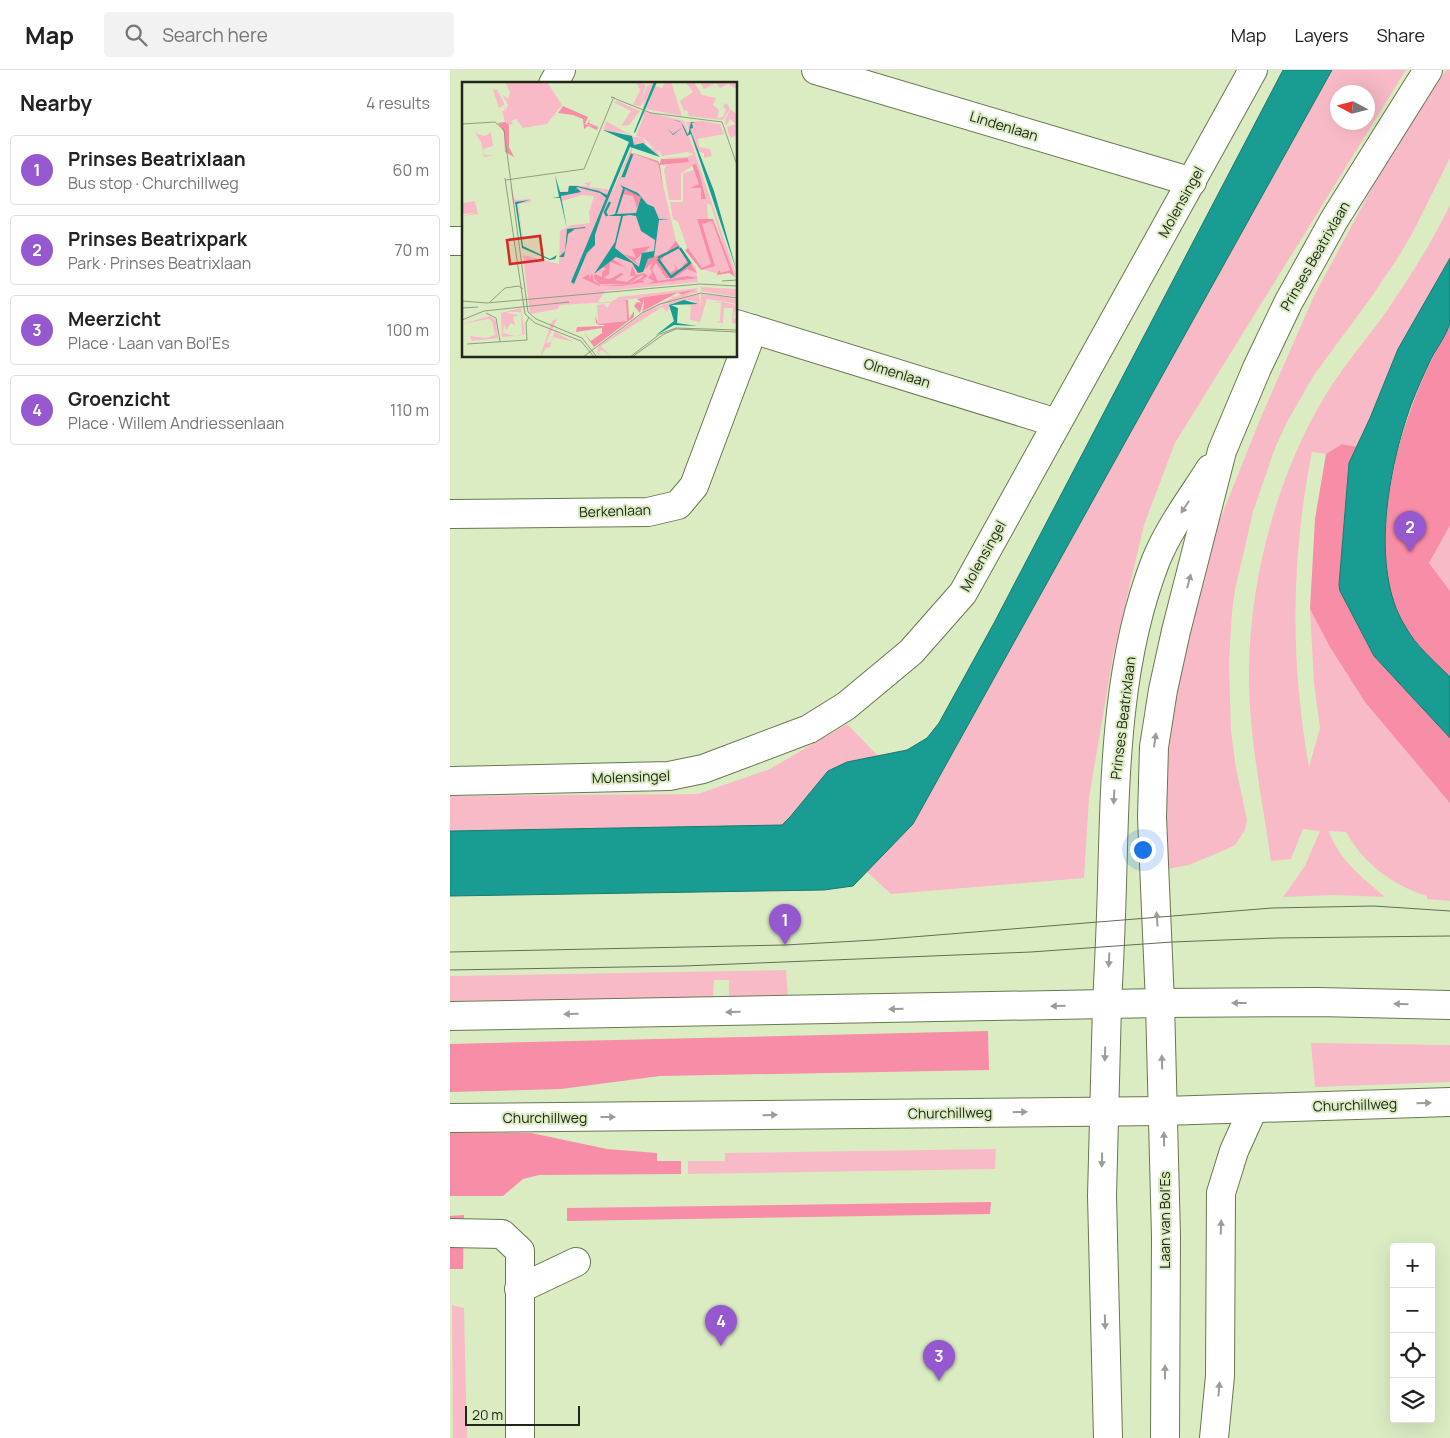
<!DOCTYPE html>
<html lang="en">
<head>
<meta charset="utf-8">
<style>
	body { margin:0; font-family:Manrope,sans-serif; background:#f2f2f2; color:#222 }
	.controls { position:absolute; right:15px; bottom:15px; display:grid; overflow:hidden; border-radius:5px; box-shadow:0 5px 20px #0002 }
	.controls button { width:45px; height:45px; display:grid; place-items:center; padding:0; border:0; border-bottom:1px solid #e0e0e0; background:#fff; color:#222; font:25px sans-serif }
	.compass { position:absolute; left:880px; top:15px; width:45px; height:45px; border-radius:50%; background:#fff; box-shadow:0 5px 20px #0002; rotate:277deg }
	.scale { position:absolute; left:15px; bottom:12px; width:115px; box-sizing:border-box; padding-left:5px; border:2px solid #212718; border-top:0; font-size:14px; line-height:18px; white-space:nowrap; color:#212718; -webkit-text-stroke:4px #dbecc3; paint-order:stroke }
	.you { position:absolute; left:692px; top:779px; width:18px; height:18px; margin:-12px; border:4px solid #fff; border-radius:50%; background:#1a73e8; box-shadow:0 0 0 8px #1a73e833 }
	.badge { display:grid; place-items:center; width:32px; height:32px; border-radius:50%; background:#9558ce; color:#fff; font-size:16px; font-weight:700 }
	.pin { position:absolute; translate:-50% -41px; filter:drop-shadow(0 1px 2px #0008) }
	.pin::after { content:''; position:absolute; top:26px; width:18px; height:15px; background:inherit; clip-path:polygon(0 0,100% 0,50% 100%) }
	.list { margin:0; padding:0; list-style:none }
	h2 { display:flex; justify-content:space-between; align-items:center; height:65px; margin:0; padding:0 20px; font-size:21px }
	h2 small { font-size:16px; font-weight:400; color:#767676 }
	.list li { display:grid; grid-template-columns:32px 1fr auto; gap:15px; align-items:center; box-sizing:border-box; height:70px; margin:0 10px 10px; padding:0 10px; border:1px solid #e0e0e0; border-radius:5px }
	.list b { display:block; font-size:19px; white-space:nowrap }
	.list p { margin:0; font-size:16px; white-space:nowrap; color:#767676 }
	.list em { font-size:16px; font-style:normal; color:#767676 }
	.icon { flex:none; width:28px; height:28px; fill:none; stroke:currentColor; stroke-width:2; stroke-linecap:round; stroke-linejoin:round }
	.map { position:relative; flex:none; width:1000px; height:1368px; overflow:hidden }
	header { display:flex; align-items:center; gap:30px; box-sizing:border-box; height:70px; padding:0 25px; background:#fff; border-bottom:1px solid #e0e0e0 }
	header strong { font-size:24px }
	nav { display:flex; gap:28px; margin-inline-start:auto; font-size:18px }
	.search { width:350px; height:45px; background:#f2f2f2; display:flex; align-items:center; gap:12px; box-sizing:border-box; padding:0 18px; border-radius:5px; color:#767676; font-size:19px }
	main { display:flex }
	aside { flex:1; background:#fff }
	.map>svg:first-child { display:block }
	.green { fill:#f9bac7; fill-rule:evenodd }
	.forest { fill:#f88da7 }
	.water { fill:#199c91; stroke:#1b796d }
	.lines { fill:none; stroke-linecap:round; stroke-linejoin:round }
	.street-casing { stroke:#697752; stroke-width:30 }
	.secondary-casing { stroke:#697752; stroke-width:30 }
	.street { stroke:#fff; stroke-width:28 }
	.secondary { stroke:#fff; stroke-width:28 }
	.tram { stroke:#636d55; stroke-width:1 }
	.oneway { fill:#9b9e97 }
	.labels { text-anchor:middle; stroke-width:4; stroke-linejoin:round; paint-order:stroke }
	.street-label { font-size:14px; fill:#212718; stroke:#dbecc3 }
	.inset-river { fill:none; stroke:#199c91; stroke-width:2.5 }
	.inset-road { fill:none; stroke:#919d7f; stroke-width:1 }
	.view { fill:#d62828; fill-opacity:0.15; stroke:#d62828; stroke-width:2.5 }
	.inset-edge { fill:none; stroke:#212718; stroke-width:2.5 }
</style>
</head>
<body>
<header>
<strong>Map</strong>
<div class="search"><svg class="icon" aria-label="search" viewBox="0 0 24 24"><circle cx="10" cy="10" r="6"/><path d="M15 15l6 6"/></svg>Search here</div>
<nav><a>Map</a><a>Layers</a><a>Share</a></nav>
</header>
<main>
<aside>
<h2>Nearby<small>4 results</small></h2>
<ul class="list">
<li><span class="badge">1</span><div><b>Prinses Beatrixlaan</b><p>Bus stop · Churchillweg</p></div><em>60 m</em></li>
<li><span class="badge">2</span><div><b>Prinses Beatrixpark</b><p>Park · Prinses Beatrixlaan</p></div><em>70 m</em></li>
<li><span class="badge">3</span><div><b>Meerzicht</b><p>Place · Laan van Bol'Es</p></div><em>100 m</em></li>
<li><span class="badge">4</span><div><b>Groenzicht</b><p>Place · Willem Andriessenlaan</p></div><em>110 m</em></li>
</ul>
</aside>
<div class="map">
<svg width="1000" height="1368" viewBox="0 0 1000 1368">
	<rect width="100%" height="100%" fill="#dbecc3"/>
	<g class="green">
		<path d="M 882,0 L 956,0 L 725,373 L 694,455 L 663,586 L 639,728 L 634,808 L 441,824 L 416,801 L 463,754 ZM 888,22 L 918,22 L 918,52 L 888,52 Z"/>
		<polygon points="996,0 1000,0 1000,88 963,162 949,186 920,229 864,305 837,352 825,378 803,442 785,520 782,542 779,593 781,661 786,698 797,750 795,760 785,775 777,779 739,795 712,800 713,687 740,542 769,452 811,347 864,226 931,101"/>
		<path d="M 1000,135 L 1000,188 L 948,279 L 908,377 L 892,374 L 876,384 L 862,382 C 841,489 840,589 859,697 L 870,658 L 864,613 L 860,539 L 889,591 L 1000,206 L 1000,831 L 977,829 L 977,826 C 942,815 914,794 896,762 L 879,761 C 888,789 913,808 935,827 L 885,825 L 833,827 L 855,796 L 870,761 L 853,759 L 841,789 L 821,791 C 812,728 798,663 799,599 C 800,512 825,414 868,338 C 887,303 913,274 936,242 C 960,207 982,172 1000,135 Z"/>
		<polygon points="397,654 429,687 378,701 340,747 332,755 0,761 0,726 248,724 320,699"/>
		<polygon points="336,900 338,927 279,927 279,910 264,910 263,928 0,931 0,906"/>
		<polygon points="861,973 1000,975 1000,1012 865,1017"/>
		<polygon points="546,1079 545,1099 238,1104 238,1091 275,1091 275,1083"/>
		<polygon points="2,1235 14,1238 17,1368 3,1368"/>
	</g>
	<g class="forest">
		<path d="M 1000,254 L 1000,455 L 979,493 L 1000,521 L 1000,607 C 978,585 953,562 943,532 C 935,508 935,485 936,460 C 940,383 964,321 1000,254 Z"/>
		<polygon points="892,374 908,377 899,393 889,515 890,521 924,586 1000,668 1000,733 915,632 880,577 860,539 865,449 876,384"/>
		<polygon points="538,961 539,1000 210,1006 111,1019 0,1022 0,974"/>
		<polygon points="0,1063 81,1063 157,1079 207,1083 207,1091 231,1091 231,1104 89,1105 73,1109 53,1126 0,1126"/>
		<polygon points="541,1132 540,1144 117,1151 117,1138"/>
		<polygon points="14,1145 13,1199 0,1199 0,1146"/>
	</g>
	<g class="water">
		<polygon points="833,0 882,0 463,754 403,816 374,820 0,826 0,761 332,755 340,747 378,701 397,692 457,680 477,668 489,653 544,553"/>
		<path d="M 1000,188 C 1000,207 1000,235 1000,252 C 998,263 986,279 981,289 C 974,304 967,319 961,335 C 939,396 919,498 955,556 C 966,576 984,591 1000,607 L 1000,668 L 924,586 L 890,521 L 889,515 L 899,393 L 920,348 L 948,279 Z"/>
	</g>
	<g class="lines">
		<g class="street-casing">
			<g id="street">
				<polyline points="366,0 742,112"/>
				<polyline points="103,14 111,0"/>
				<polyline points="0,171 14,171"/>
				<polyline points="286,254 607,353"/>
				<polyline points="0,444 198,442 228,435 244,416 303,259"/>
				<polyline points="0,711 219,706 253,699 359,659 396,636 461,582 513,523 803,0"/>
				<polyline points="710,933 702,747 704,677 713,620 726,561 772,381 807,298 838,233 884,150 978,0"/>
				<path d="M 657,935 C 659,895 661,855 662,814 C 665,707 666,592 706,490 C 719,458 741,429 760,399"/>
				<polyline points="0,1163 52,1164 70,1181 70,1368"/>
				<polyline points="69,1219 126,1192"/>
			</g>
		</g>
		<g class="secondary-casing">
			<g id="secondary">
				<polyline points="710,933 716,1167 715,1368"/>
				<polyline points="657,935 652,1126 658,1368"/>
				<polyline points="0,946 710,933 868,932 1000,935"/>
				<polyline points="0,1048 714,1041 1000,1032"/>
				<polyline points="764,1368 770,1306 771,1123 784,1081 803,1039"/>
			</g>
		</g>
		<use href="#street" class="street"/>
		<use href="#secondary" class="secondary"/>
		<g class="tram">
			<polyline points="0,882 335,875 425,870 822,838 924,836 1000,841"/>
			<polyline points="0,900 234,896 581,882 722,872 826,868 1000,866"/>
		</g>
	</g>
	<defs><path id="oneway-solid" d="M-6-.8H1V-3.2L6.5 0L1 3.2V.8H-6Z" transform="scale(1.25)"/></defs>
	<g class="oneway">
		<use href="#oneway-solid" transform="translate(735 437) rotate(123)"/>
		<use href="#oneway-solid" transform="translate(739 511) rotate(-75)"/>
		<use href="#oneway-solid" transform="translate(705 670) rotate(-82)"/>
		<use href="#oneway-solid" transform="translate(664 727) rotate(93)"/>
		<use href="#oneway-solid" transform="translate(707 849) rotate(-94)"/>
		<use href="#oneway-solid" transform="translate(659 890) rotate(93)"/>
		<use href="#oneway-solid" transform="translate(789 933) rotate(180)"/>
		<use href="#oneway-solid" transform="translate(951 934) rotate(-179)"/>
		<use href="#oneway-solid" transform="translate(608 936) rotate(179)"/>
		<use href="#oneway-solid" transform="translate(446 939) rotate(179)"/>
		<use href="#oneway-solid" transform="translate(283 942) rotate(179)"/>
		<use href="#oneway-solid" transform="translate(121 944) rotate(179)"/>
		<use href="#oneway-solid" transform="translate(655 984) rotate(92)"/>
		<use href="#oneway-solid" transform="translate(712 992) rotate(-92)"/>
		<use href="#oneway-solid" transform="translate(974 1033) rotate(-2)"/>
		<use href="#oneway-solid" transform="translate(570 1042) rotate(-1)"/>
		<use href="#oneway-solid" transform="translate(320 1045) rotate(-1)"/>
		<use href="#oneway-solid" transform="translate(158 1047)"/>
		<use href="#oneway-solid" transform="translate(714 1069) rotate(-91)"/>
		<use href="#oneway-solid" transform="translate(652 1090) rotate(91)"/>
		<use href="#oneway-solid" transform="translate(771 1157) rotate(-88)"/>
		<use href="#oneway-solid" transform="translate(655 1252) rotate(89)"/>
		<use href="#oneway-solid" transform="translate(715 1302) rotate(-90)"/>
		<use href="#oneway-solid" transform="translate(769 1319) rotate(-85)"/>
	</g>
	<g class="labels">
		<g class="street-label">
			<text transform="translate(554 56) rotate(17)" y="5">Lindenlaan</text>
			<text transform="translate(731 132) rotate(-61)" y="5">Molensingel</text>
			<text transform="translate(865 186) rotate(-60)" y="5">Prinses Beatrixlaan</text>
			<text transform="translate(447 303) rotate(17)" y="5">Olmenlaan</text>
			<text transform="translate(165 441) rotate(-2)" y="5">Berkenlaan</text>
			<text transform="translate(533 486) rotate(-61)" y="5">Molensingel</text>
			<text transform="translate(673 648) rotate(-83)" y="5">Prinses Beatrixlaan</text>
			<text transform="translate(181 707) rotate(-2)" y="5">Molensingel</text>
			<text transform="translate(905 1035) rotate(-2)" y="5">Churchillweg</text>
			<text transform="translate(500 1043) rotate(-1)" y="5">Churchillweg</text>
			<text x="95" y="1053">Churchillweg</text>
			<text transform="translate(715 1150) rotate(-90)" y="5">Laan van Bol'Es</text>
		</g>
	</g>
	<g transform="translate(12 12)">
		<rect width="275" height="275" fill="#dbecc3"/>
		<path d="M 42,0 L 85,0 L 100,23 L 85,42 L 61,46 L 54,37 L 49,39 L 51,42 L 44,43 L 40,29 L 43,29 L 42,28 L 42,23 L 37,26 L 31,8 L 35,7 L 42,21 L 43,29 L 46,23 L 40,12 L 46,17 L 48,10 L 44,2 L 48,5 ZM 174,0 L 184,3 L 178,22 L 185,4 L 192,0 L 180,29 L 183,16 L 179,24 L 171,23 L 178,8 ZM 200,0 L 209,0 L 220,34 L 184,27 L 193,4 L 200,6 L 202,2 L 211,9 ZM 223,0 L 232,0 L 240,13 L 254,16 L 251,23 L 257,28 L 255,36 L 261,35 L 264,27 L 261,25 L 263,21 L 266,23 L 268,27 L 261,38 L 227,34 L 225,28 L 222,29 L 218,19 L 231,10 ZM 238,0 L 275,0 L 275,7 L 266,2 L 258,6 L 254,1 L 242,7 ZM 155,19 L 178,29 L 167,43 L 159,44 L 169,29 L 151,20 ZM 268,27 L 275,32 L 275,53 L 268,56 L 265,45 L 274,42 L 268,37 L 264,44 L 263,39 ZM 181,29 L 222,39 L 275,195 L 270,189 L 257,192 L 239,187 L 227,171 L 216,140 L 211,137 L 208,120 L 221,120 L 221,91 L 232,88 L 245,118 L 234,82 L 219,91 L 219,118 L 207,118 L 202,88 L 204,84 L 199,84 L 227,79 L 226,76 L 199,76 L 225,75 L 232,72 L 225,70 L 200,74 L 198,70 L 194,68 L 198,74 L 189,70 L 181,62 L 172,63 L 164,51 L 141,49 L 144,39 L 172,55 L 181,56 L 185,64 L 193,68 L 182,56 L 174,54 L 182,34 ZM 245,121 L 249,123 L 263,170 L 250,139 L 246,136 ZM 240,39 L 258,42 L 262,52 L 236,57 L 237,65 L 248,67 L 250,74 L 242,76 L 242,71 L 234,69 L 224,40 ZM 29,50 L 31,64 L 21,67 L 22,73 L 33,73 L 22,75 L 19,60 L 13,51 L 23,54 ZM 170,64 L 170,70 L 158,95 L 162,94 L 171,72 L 196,81 L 214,159 L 234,186 L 236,200 L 143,209 L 136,220 L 148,220 L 98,223 L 96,227 L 68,232 L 61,173 L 97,182 L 98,149 L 109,143 L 128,141 L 127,130 L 132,114 L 121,113 L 100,119 L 97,110 L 106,109 L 107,103 L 126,104 L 122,101 L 129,100 L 127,105 L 151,108 ZM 48,101 L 53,118 L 69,117 L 69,120 L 56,122 L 63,166 L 55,122 L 67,118 L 51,122 L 57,165 ZM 13,119 L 16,132 L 0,134 L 13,131 L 0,132 L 0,128 L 1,121 ZM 239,205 L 275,207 L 275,215 L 239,209 ZM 236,206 L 234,208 L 237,209 L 180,231 L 181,223 L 181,229 L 211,216 L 205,214 L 213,215 L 232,208 L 149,220 L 157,215 ZM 237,212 L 238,227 L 239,212 L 266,215 L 275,218 L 275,222 L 245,217 L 238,240 L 228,238 L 229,223 L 218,221 L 235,220 L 225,218 L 209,222 L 205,230 L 200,225 L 139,264 L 149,275 L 140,268 L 136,270 L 139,275 L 135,271 L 137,264 L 180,232 L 198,223 ZM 164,219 L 165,239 L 136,242 L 135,223 L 142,222 L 145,226 L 148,221 ZM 249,220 L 260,220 L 275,223 L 271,236 L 275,237 L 275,242 L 270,241 L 271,226 L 262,226 L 261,241 L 254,240 L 258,239 L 259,221 L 250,220 L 248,223 ZM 59,226 L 63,252 L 54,254 L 60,252 L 59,230 L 47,230 L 45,231 L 57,233 L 51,235 L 53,244 L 49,241 L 44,248 L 42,241 L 41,251 L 53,254 L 40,255 L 39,231 ZM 28,234 L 34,239 L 36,256 L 10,259 L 8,254 L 24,256 L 23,249 L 24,256 L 33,253 L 30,239 L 26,237 L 0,242 ZM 95,237 L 84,261 L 89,260 L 94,245 L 93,250 L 112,260 L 91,255 L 88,265 L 84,266 L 78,275 L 90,239 Z" fill="#f9bac7" fill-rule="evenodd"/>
		<path d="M 101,24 L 126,35 L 123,42 L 135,46 L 125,42 L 128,37 L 127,41 L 136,45 L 135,48 L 126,44 L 122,47 L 121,37 L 111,33 L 96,31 ZM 43,40 L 47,43 L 47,65 L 52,75 L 43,70 L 42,50 L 36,41 ZM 171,71 L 196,79 L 198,82 L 199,77 L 226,76 L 227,80 L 198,83 L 201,105 L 196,81 L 172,72 L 161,94 ZM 234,82 L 237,90 L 244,117 L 239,117 L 239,106 L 228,106 L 237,102 L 230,83 ZM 164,107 L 179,115 L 175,126 L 171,114 L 160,112 ZM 235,137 L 251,137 L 273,195 L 267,191 L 255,193 L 257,188 L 259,191 L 268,188 L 250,139 L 240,142 L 253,184 L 239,188 L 223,168 L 226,166 L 240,186 L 249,182 ZM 214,159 L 218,165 L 202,174 L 198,180 L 207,192 L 214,187 L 211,180 L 217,189 L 225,179 L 218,166 L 235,191 L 225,187 L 212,196 L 204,196 L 194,181 L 190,187 L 196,199 L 225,194 L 236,196 L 185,202 L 192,199 L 186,196 L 190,191 L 188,186 L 191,180 L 181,189 L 186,177 L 205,170 ZM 189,164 L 173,178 L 176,183 L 162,172 L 174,176 L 170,167 ZM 149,176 L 164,186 L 148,180 L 147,192 L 142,196 L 148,197 L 159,191 L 162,192 L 153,198 L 165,200 L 173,194 L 168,194 L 170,184 L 174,193 L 182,191 L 186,194 L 180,198 L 183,200 L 159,204 L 137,204 L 120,196 L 127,192 L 128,198 L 129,192 L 131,193 L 131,196 L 132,199 L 139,204 L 166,202 L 180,196 L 181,192 L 166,202 L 137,202 L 132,196 L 133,192 L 140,195 L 140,190 L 144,187 L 139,184 ZM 233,208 L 216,214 L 220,212 L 215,211 L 181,229 L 182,217 L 178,231 L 172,224 L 175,220 L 180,221 L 175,217 L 183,215 ZM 166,218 L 167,237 L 172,229 L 172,235 L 132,265 L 122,251 L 129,259 L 140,251 L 140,246 L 114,250 L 115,245 L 142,244 L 142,243 L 137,243 L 134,241 L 133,233 L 136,242 L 165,239 L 164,219 L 134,222 Z" fill="#f88da7"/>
		<path d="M 192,0 L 195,0 L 173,51 L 172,50 ZM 211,38 L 217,39 L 219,40 L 223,47 L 226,53 L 229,40 L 234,41 L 230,41 L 231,46 L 228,47 L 252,109 L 275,190 L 229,52 L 225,54 L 221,45 L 211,53 L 205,46 L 211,52 L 221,45 L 219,40 ZM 141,48 L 170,54 L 172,63 L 181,61 L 198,75 L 168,65 L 140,132 L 133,153 L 133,163 L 125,171 L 112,202 L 109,200 L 144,116 L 138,111 L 115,105 L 113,109 L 115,106 L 119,110 L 99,114 L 105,147 L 123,145 L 124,149 L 123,146 L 113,147 L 106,152 L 105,159 L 102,175 L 97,175 L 103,169 L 105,147 L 98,116 L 90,116 L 97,115 L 93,93 L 98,110 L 106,110 L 107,104 L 115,104 L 137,109 L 145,113 L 167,60 ZM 158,103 L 176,111 L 185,122 L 192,125 L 197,137 L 208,138 L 197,138 L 192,175 L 186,177 L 181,190 L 176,191 L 170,181 L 154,175 L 132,192 L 153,160 L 159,134 L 146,134 L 153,132 L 161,106 ZM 163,107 L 179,115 L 174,131 L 155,132 ZM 168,133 L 174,134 L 179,149 L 193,158 L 192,169 L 180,171 L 177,185 L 153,166 L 161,134 ZM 67,118 L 55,122 L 61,164 L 88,177 L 95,173 L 93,177 L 88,178 L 60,166 L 53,120 ZM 222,218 L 236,222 L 209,223 L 216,226 L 215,241 L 235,244 L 212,243 L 193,254 L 212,239 L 207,223 Z" fill="#199c91" fill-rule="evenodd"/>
		<path class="inset-river" d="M 170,72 L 162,94 L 161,94 ZM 145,134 L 143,130 L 148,120M 196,176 L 217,165M 196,177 L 209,195 L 228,181 L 218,166"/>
		<path class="inset-road" d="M 153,16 L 149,15 L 189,31 L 260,40 L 275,83M 0,42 L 33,40 L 42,48 L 66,230 L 74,237 L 120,256 L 135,275M 43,96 L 63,232 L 73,241 L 119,259 L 132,275M 44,98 L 122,87 L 151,17M 260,199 L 275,198M 0,219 L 25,221 L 238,202 L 275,204M 28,220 L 43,206 L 57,204 L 61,207M 0,226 L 16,225M 24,231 L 34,236 L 38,259M 0,238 L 22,229 L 107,220M 5,262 L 65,258 L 64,241 L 67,235M 121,275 L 180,231 L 198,222 L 239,211 L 275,216M 168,275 L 198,252 L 214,246 L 275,248M 170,275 L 202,252 L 214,247 L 275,250"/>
		<path class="view" d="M 78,154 L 81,178 L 48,182 L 45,158 Z"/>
		<rect width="275" height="275" class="inset-edge"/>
	</g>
</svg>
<div class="controls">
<button>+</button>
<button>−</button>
<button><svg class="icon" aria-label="locate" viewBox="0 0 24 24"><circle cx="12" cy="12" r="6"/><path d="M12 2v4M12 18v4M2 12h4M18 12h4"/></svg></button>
<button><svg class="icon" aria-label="layers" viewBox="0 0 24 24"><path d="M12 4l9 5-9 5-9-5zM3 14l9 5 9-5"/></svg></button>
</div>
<svg class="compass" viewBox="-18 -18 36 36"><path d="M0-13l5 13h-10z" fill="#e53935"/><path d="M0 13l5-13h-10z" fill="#767676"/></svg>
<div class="scale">20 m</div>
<div class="you"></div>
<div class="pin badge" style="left:335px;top:875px">1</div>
<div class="pin badge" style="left:960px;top:482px">2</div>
<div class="pin badge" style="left:489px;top:1311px">3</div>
<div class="pin badge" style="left:271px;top:1276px">4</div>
</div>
</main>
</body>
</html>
